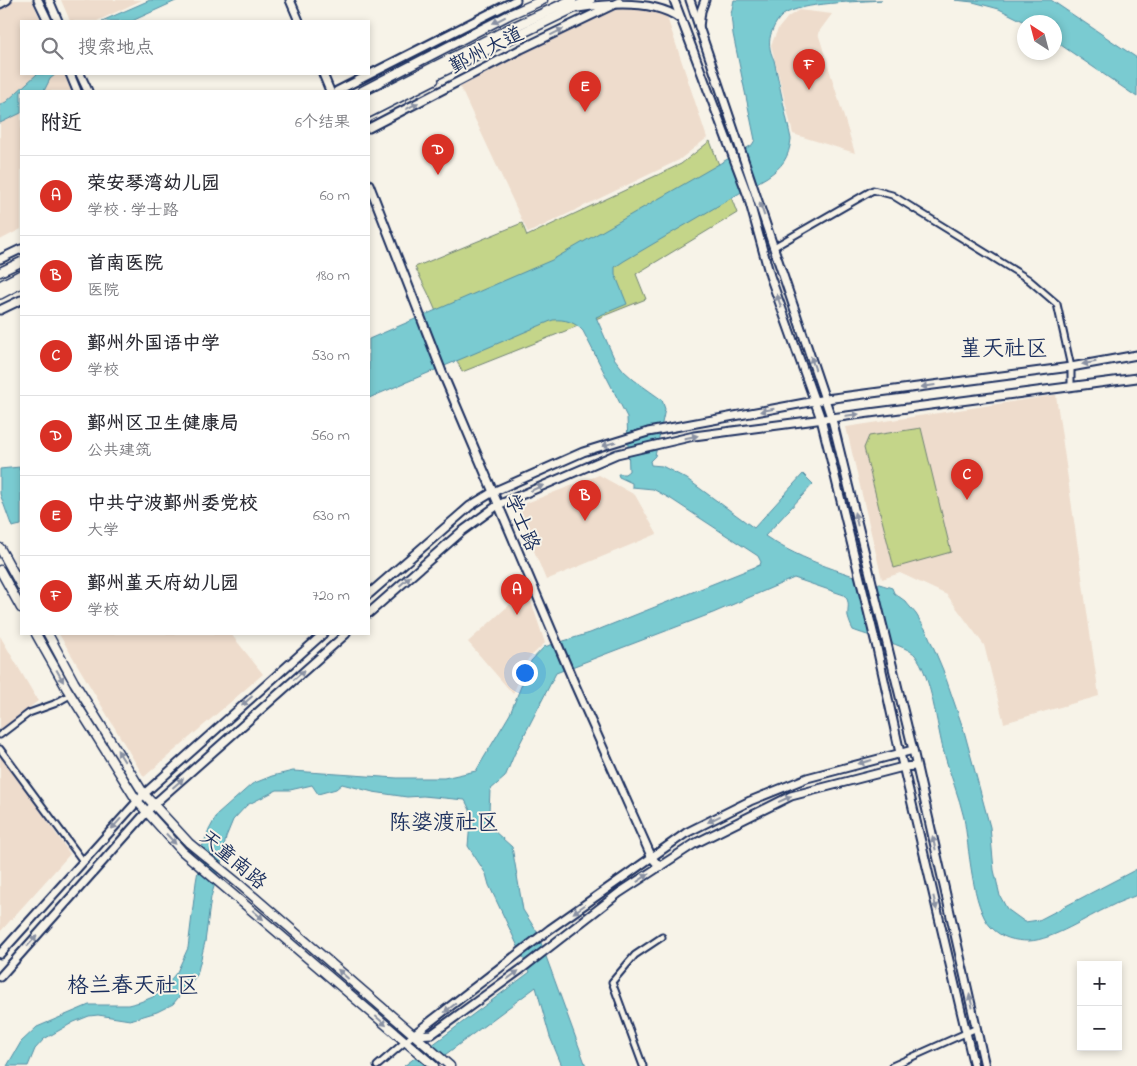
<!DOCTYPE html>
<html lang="zh">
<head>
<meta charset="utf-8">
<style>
	body { margin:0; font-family:"Indie Flower","LXGW WenKai TC",sans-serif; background:#f2f2f3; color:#2b2b33 }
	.controls { position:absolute; right:15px; bottom:15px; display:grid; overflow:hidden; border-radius:0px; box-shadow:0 2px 8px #0003 }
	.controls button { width:45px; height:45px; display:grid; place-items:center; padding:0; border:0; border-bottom:1px solid #e1e1e2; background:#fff; color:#2b2b33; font:25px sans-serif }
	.compass { position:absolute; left:1017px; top:15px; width:45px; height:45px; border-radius:50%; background:#fff; box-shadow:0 2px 8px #0003; rotate:324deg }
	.you { position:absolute; left:524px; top:672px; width:18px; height:18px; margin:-12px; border:4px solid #fff; border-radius:50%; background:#1a73e8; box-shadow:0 0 0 8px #1a73e833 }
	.badge { display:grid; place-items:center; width:32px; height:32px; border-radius:50%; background:#d93025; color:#fff; font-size:16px; font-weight:700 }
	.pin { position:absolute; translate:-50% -41px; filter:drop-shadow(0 1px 2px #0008) }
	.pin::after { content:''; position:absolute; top:26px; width:18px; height:15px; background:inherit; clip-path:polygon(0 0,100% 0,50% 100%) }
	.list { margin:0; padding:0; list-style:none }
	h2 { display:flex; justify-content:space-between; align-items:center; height:65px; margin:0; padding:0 20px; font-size:21px }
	h2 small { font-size:16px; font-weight:400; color:#7c7c81 }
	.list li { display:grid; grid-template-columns:32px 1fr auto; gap:15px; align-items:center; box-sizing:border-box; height:80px; padding:0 20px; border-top:1px solid #e1e1e2 }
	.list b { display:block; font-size:19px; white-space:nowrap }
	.list p { margin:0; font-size:16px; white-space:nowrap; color:#7c7c81 }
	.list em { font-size:16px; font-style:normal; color:#7c7c81 }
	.icon { flex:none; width:28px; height:28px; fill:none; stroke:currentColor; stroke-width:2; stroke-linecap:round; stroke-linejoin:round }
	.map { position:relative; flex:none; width:1137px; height:1066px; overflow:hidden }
	.search { position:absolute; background:#fff; box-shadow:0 2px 8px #0003; left:20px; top:20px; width:350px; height:55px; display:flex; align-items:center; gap:12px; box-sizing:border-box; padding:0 18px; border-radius:0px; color:#7c7c81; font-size:19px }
	.panel { position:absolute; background:#fff; box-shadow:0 2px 8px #0003; left:20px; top:90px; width:350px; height:545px; border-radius:0px }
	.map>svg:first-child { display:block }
	.built { fill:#eedccc }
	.green { fill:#c4d589; stroke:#708274 }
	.water { fill:#7acbd1; stroke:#548da3 }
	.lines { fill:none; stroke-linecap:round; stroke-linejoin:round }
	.street-casing { stroke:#1b2f5e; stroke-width:9 }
	.secondary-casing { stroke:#1b2f5e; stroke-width:11 }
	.primary-casing { stroke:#1b2f5e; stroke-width:11 }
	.highway-casing { stroke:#1b2f5e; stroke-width:12 }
	.street { stroke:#f7f3e8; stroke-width:5 }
	.secondary { stroke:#f7f3e8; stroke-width:7 }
	.primary { stroke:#f7f3e8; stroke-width:8 }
	.highway { stroke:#f7f3e8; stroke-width:9 }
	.oneway { fill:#8991a3 }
	.labels { text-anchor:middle; stroke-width:4; stroke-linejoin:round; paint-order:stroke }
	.street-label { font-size:20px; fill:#1b2f5e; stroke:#f7f3e8 }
	.quarter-label { font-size:22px; fill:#1b2f5e; stroke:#f7f3e8 }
</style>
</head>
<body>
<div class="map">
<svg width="1137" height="1066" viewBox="0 0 1137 1066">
	<rect width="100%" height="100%" fill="#f7f3e8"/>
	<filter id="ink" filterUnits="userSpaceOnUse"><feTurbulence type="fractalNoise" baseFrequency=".02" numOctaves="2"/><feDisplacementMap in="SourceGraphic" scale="10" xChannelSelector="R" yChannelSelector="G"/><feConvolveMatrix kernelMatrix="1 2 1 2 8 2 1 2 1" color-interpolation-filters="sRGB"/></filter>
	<g filter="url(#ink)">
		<g class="built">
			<polygon points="0,0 32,0 41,21 21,21 21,74 64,74 71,91 21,91 21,229 0,240"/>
			<polygon points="61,0 142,0 97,21 70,21"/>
			<polygon points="623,6 666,14 707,138 679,160 528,233 460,87 522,54"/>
			<polygon points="799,10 832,14 818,33 855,153 793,134 771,45 778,29 788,17"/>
			<polygon points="1056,395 1099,696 1004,723 984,645 947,595 900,573 882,579 846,427"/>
			<polygon points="599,475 635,495 657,534 546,580 516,507"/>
			<polygon points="527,589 545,643 528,659 513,694 468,642"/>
			<polygon points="59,634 231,634 263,674 144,777"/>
			<polygon points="0,636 38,701 0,730"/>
			<polygon points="0,752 70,854 0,932"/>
		</g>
		<g class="green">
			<polygon points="710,141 737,213 636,274 646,299 462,372 428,293 415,267 522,223 527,236 681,164"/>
			<polygon points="921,428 951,552 894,568 864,448 869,436"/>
		</g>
		<g class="water">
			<polygon points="150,0 178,0 132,21 102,21"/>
			<path d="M 734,0 L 882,0 C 858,2 802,2 783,15 C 778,19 775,24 772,31 C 768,41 769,50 774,60 L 791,139 C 789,158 782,167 767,177 L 624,261 L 615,267 L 615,274 L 627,304 L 596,317 L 614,358 L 624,371 L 634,380 L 662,400 L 665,409 L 655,456 L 650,461 L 651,465 L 662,466 L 687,479 L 754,528 L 803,474 L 813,484 L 765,536 C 803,562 848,574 892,588 L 894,593 L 905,601 L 916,614 L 927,632 L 943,670 L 964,731 L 990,827 L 994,870 L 1000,896 L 1007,909 L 1025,922 L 1039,920 L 1137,869 L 1137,895 C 1128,899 1118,902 1109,907 C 1087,917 1053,940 1029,941 C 1015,941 1001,938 991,927 C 972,908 969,845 964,818 C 959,796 950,775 944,753 C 937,727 931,674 915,655 C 908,646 865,635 853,630 C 851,626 849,621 848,617 C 847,608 851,602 844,595 L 794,578 L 713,613 L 556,673 L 514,755 L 505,777 L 490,790 L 489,811 L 493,830 L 512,847 L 523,910 L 537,932 L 586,1066 L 562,1066 L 550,1037 L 536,987 L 430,1066 L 404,1066 L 530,972 L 489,885 L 486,874 L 468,846 L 471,812 L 465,800 L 423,796 L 407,797 L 373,792 L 342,784 L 336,789 L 318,794 L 312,785 L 290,790 L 277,790 L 247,805 L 233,820 L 226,837 L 222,859 L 211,897 L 205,942 L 197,975 L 173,1004 L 157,1012 L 130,1020 L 98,1015 L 89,1016 L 74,1022 L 44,1039 L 35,1049 L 28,1066 L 7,1066 L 21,1042 L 37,1027 L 89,1005 L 128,1005 L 140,1002 L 153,997 L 167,984 L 177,972 L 188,948 L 196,882 L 202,847 L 209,830 L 217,815 L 252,784 L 272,776 L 293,771 L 397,778 L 444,778 L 476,771 L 510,714 L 531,661 L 544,647 L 590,633 L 760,565 L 761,562 L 758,556 L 671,499 L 653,489 L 632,487 L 632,483 L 619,477 L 618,474 L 625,474 L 629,471 L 627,417 L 583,331 C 575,322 565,319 553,320 L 369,398 L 369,339 L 552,260 L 752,145 L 755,140 L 733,34 L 731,14 Z"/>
			<polygon points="955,0 1051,0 1137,58 1137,97 1055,41 1054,22 1025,22 999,9 973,2"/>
			<polygon points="37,74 56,74 50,79 44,91 21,91 21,113 0,123 0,105 6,102"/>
			<polygon points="20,467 19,470 21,470 21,525 12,527 0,494 0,469"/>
		</g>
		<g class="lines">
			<g class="street-casing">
				<g id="street">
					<polyline points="774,247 873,190 892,195 1028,279 1057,304 1071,367 1071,387"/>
					<polyline points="0,735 29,713 54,704 70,695"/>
					<polyline points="0,749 83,861"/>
					<polyline points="377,1066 413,1035"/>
					<polyline points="643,1066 612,982 635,955 662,937"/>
					<polyline points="892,1066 977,1028"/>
				</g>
			</g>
			<g class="secondary-casing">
				<g id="secondary">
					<polyline points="38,0 48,21"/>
					<polyline points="49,0 58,21"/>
					<polyline points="290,0 299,21"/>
					<polyline points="674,0 748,196 770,276 821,419 877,648 900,753 974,1066"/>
					<polyline points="690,0 833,423 913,750 985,1066"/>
					<polyline points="0,4 7,0"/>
					<path d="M 578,8 C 610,3 654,0 679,18"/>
					<polyline points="699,27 701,11 705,0"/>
					<polyline points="70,74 77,91"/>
					<polyline points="80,74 88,91"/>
					<polyline points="323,74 330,91"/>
					<polyline points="337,91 516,0"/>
					<polyline points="369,128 521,49 619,2"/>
					<polyline points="369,184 442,372 575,685 652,858 660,867"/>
					<polyline points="0,259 21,249"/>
					<polyline points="0,310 21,300"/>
					<polyline points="369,594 470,506 493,492 583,452 648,432 826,399 1071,367 1137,355"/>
					<polyline points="369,613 461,532 498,505 617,454 694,436 1137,378"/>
					<polyline points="0,954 144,794 323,634"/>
					<polyline points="0,977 153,805 346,634"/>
					<polyline points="413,1035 550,929 686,833 750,801 807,778 913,750"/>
					<polyline points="416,1035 432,1034 520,970 619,893 694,844 791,796 903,767 916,766"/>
				</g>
			</g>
			<g class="primary-casing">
				<g id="primary">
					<polyline points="362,91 511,14 543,0"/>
					<polyline points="369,113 434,80"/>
					<polyline points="0,272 21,262"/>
					<polyline points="0,548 21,586"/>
					<polyline points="0,570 21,608"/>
					<polyline points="36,634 67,689 137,801 182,851 434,1066"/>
					<polyline points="48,634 74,682 144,794 189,843 238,883 450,1066"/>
				</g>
			</g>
			<g class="highway-casing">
				<g id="highway">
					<polyline points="369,100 507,30 572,0"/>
					<polyline points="369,107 590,0"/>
					<polyline points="0,286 21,275"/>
					<polyline points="0,294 21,283"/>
				</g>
			</g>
			<use href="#street" class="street"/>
			<use href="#secondary" class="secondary"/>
			<use href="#primary" class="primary"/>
			<use href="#highway" class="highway"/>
		</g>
		<defs><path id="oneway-solid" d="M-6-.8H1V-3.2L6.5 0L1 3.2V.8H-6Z" transform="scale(1.25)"/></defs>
		<g class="oneway">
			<use href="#oneway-solid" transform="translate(499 20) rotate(153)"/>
			<use href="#oneway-solid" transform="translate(557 32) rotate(-26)"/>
			<use href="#oneway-solid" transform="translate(412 106) rotate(-28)"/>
			<use href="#oneway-solid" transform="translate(762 209) rotate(-109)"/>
			<use href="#oneway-solid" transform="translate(779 301) rotate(-110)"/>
			<use href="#oneway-solid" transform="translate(813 363) rotate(-109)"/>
			<use href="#oneway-solid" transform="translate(1089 363) rotate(170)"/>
			<use href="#oneway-solid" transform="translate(928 386) rotate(172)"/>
			<use href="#oneway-solid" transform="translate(767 410) rotate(170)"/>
			<use href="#oneway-solid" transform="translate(852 415) rotate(-7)"/>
			<use href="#oneway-solid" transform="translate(691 437) rotate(-11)"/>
			<use href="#oneway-solid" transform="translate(609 444) rotate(163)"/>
			<use href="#oneway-solid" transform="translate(537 488) rotate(-24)"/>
			<use href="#oneway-solid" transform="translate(856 519) rotate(-104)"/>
			<use href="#oneway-solid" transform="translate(405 581) rotate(-42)"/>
			<use href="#oneway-solid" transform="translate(299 675) rotate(-42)"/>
			<use href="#oneway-solid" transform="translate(60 676) rotate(61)"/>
			<use href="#oneway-solid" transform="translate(247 701) rotate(138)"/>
			<use href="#oneway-solid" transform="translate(121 756) rotate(-122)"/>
			<use href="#oneway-solid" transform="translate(865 762) rotate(165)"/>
			<use href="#oneway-solid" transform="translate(178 783) rotate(-42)"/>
			<use href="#oneway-solid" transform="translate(785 799) rotate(-25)"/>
			<use href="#oneway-solid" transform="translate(714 819) rotate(153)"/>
			<use href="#oneway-solid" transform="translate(116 824) rotate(132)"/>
			<use href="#oneway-solid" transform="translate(171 839) rotate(47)"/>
			<use href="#oneway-solid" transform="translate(934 843) rotate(-103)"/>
			<use href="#oneway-solid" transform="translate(643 878) rotate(-34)"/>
			<use href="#oneway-solid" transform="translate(935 903) rotate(77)"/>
			<use href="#oneway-solid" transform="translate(579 909) rotate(145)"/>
			<use href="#oneway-solid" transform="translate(258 915) rotate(41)"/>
			<use href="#oneway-solid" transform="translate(32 941) rotate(-48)"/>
			<use href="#oneway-solid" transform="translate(343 974) rotate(-139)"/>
			<use href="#oneway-solid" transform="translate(513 975) rotate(-36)"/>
			<use href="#oneway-solid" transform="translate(971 1001) rotate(-103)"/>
			<use href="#oneway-solid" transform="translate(450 1008) rotate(142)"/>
			<use href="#oneway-solid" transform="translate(381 1021) rotate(41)"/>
		</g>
	</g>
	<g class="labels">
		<g class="street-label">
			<text transform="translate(486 49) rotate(-27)" y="7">鄞州大道</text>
			<text transform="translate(523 522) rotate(67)" y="7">学士路</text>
			<text transform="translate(234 859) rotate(40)" y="7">天童南路</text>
		</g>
		<g class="quarter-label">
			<text x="1004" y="355">堇天社区</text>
			<text x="444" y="829">陈婆渡社区</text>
			<text x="133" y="992">格兰春天社区</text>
		</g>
	</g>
</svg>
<div class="controls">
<button>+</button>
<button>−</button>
</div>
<svg class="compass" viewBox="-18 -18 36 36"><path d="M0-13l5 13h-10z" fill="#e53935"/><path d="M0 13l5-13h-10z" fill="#7c7c81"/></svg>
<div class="you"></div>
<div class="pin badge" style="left:517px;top:615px">A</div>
<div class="pin badge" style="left:585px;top:521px">B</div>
<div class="pin badge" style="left:967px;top:500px">C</div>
<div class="pin badge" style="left:438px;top:175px">D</div>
<div class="pin badge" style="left:585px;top:112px">E</div>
<div class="pin badge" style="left:809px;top:90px">F</div>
<div class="search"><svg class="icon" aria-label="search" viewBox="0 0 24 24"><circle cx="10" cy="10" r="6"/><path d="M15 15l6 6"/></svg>搜索地点</div>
<section class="panel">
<h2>附近<small>6个结果</small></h2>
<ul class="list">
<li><span class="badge">A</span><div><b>荣安琴湾幼儿园</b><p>学校 · 学士路</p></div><em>60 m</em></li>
<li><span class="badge">B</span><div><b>首南医院</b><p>医院</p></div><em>180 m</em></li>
<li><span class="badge">C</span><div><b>鄞州外国语中学</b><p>学校</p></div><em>530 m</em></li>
<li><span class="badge">D</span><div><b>鄞州区卫生健康局</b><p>公共建筑</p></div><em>560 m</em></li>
<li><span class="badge">E</span><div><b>中共宁波鄞州委党校</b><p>大学</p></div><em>630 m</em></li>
<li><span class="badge">F</span><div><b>鄞州堇天府幼儿园</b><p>学校</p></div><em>720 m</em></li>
</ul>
</section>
</div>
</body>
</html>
